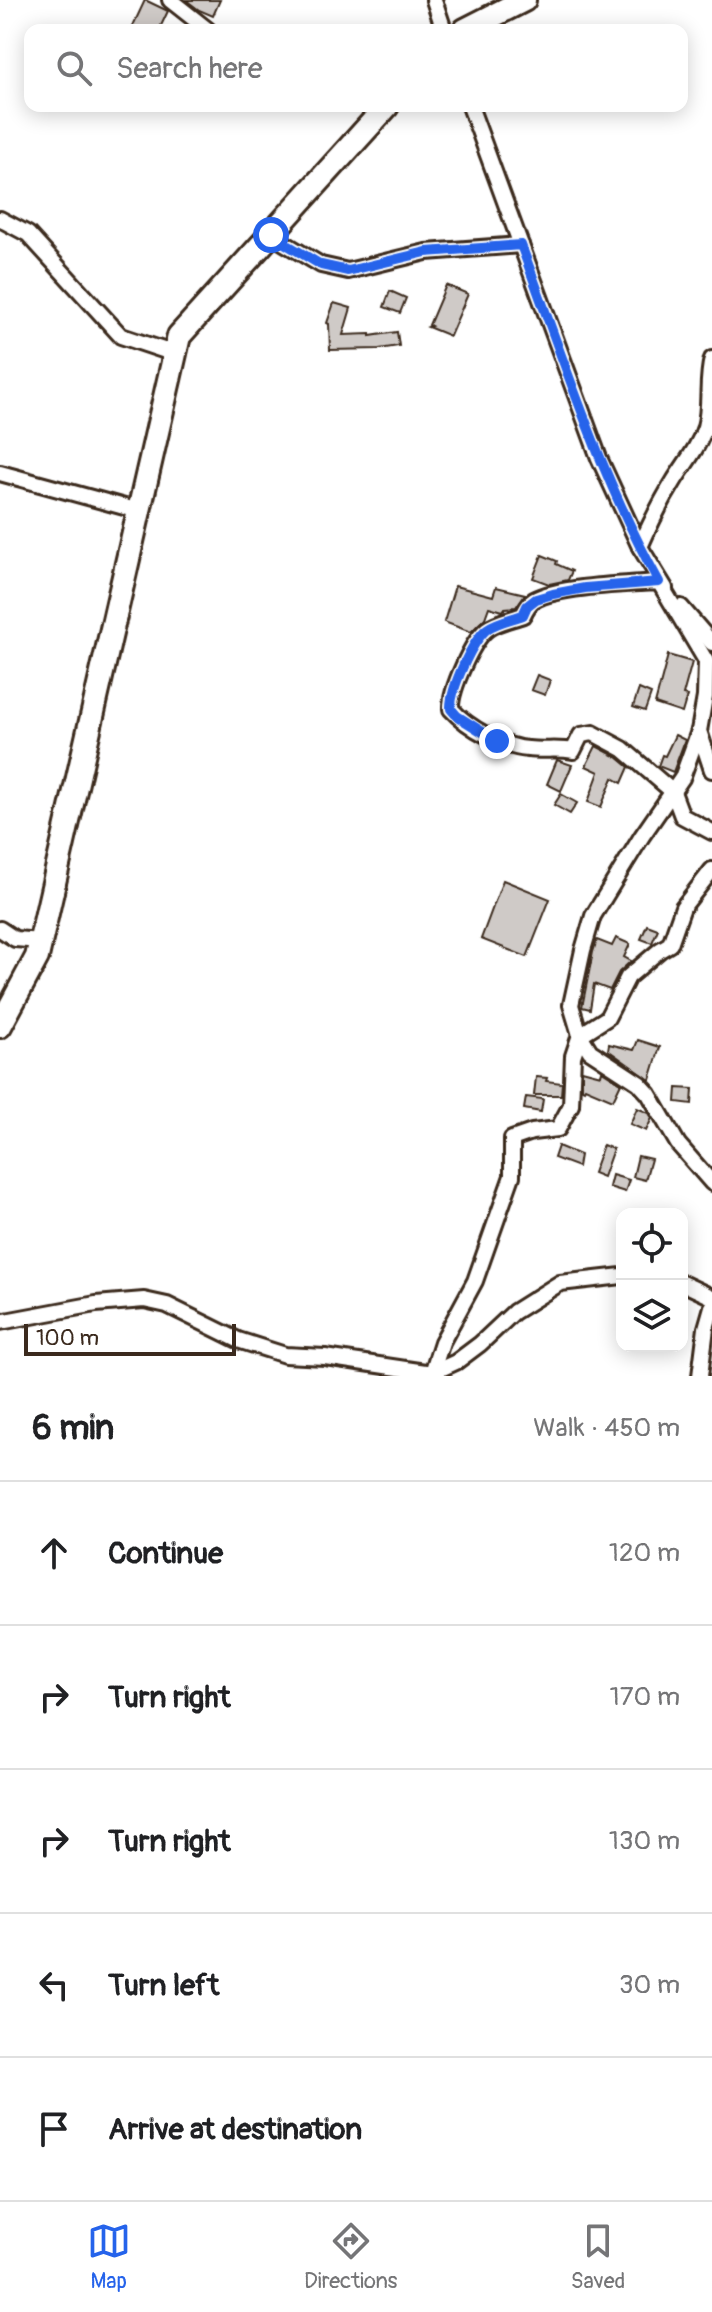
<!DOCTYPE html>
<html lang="en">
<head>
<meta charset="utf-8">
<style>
	body { margin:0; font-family:Pangolin,sans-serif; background:#f6f6f6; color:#202124 }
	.controls { position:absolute; right:24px; bottom:24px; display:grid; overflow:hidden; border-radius:16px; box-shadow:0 4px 20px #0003 }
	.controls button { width:72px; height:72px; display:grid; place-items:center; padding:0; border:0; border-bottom:2px solid #e0e0e0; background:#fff; color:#202124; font:40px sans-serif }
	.scale { position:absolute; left:24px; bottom:20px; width:212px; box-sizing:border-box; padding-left:8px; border:4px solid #3b2a1e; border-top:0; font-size:22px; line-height:28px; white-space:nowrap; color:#3b2a1e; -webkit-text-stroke:6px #fff; paint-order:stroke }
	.stop { position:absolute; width:24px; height:24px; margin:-18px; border:6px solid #2563eb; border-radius:50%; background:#fff }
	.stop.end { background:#2563eb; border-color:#fff; box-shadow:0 2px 8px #0008 }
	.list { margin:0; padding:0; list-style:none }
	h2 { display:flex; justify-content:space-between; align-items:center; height:104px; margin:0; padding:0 32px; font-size:34px }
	h2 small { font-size:26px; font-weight:400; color:#757577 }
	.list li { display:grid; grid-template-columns:52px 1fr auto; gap:24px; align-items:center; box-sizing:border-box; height:144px; padding:0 32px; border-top:2px solid #e0e0e0 }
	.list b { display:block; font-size:30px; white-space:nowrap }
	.list em { font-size:26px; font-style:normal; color:#757577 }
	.icon { flex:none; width:44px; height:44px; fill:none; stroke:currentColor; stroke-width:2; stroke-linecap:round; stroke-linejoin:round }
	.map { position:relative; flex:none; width:712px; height:1376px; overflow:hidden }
	.search { position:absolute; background:#fff; box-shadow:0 4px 20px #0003; left:24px; right:24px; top:24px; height:88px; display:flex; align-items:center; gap:20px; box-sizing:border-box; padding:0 28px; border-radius:16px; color:#757577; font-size:30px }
	.sheet { height:824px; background:#fff }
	nav { display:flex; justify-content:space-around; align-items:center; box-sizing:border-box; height:112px; border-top:2px solid #e0e0e0; background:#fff; font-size:22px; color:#757577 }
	nav a { display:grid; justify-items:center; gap:4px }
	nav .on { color:#2563eb }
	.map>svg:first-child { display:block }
	.building { fill:#cfcac7; stroke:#3b2a1e; stroke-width:2 }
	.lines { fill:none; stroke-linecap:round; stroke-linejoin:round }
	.minor-casing { stroke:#3b2a1e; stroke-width:20 }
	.secondary-casing { stroke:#3b2a1e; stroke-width:28 }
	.minor { stroke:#fff; stroke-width:14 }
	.secondary { stroke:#fff; stroke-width:22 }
	.route { stroke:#2563eb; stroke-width:10 }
</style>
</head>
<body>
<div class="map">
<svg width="712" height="1376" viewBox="0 0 712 1376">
	<rect width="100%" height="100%" fill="#fff"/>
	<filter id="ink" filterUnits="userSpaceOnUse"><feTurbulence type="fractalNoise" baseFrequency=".0125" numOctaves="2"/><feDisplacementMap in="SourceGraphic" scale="16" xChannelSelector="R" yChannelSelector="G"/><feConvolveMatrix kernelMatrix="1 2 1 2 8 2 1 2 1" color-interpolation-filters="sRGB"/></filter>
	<g filter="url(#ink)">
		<g class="building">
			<polygon points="145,0 168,11 159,30 131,30"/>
			<polygon points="186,0 220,0 213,16 199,10"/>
			<polygon points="446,285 468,294 450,336 428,327 431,326 429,325"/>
			<polygon points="390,291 406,298 400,313 384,307"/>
			<polygon points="334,303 351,308 343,335 370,334 370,336 397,332 399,346 379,349 330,350 329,324 327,323"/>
			<polygon points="542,555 557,561 556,564 572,571 568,580 549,584 533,578"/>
			<polygon points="455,586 493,596 496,587 525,594 516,607 505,608 503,611 489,607 485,618 471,632 444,622"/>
			<polygon points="668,655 692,662 683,695 687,696 682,713 655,704"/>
			<polygon points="537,675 550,680 545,695 531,690"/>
			<polygon points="639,689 651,694 645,711 633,707"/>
			<polygon points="675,735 685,740 673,772 658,766 662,755 665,756"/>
			<polygon points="596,746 617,757 629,767 622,783 613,778 601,807 588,802 599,772 586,766"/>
			<polygon points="557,760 572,765 561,791 547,784"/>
			<polygon points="561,794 577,803 570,814 554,805"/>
			<polygon points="503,880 550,899 527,957 481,939"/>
			<polygon points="647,925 658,929 652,943 641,939"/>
			<polygon points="616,938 630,944 624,957 631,961 619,972 610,990 594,984 590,1009 582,1007 593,952 597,940 612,946"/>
			<polygon points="638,1040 660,1047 650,1080 608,1050 609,1044 634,1050"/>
			<polygon points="582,1070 601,1075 602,1071 621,1083 613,1100 585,1088 584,1090 582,1089"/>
			<polygon points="536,1077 547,1078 546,1081 562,1083 561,1095 534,1095"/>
			<polygon points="677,1088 693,1089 692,1104 676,1102"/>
			<polygon points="526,1097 543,1099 541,1112 524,1109"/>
			<polygon points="637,1108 649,1113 652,1118 646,1131 630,1124"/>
			<polygon points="603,1145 613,1149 603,1177 593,1173"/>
			<polygon points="558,1146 580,1155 578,1167 554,1158"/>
			<polygon points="638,1156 651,1159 645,1180 633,1177"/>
			<polygon points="612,1175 629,1180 625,1192 609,1187"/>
		</g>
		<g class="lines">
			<g class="minor-casing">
				<g id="minor">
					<polyline points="170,0 208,30"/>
					<polyline points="434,0 444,30"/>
					<polyline points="470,106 599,458 640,547 665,588"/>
					<polyline points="0,219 28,234 121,336 175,354"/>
					<polyline points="271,235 321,265 348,271 426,252 521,245"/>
					<polyline points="0,473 139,511"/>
					<path d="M 640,547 C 650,524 661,502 674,481 C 685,463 699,447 705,427 C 711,405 706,381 712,359"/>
					<polyline points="681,607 712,643"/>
					<polyline points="699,731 682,778 642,836 593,916 583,950 571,1005 580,1035 590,1051 639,1083 649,1094 678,1144 712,1183"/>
					<path d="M 712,770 L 699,731 L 705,697 L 706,661 L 659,582 C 630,584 558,586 534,600 C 529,603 526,609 523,615 C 512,619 496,622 487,629 C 472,641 450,691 451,709 C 468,728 503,747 528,749 C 544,751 558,748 573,751 L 581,735 L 593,733 L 623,749 L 673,792 L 682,816 L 712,832"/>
					<polyline points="0,929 15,939 41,941"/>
					<polyline points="682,1283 712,1297"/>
					<polyline points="0,1322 96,1304 144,1300 167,1305 238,1340 285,1355 325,1357 432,1373 456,1362 480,1344 514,1312 560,1283 622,1276"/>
					<polyline points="429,1376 432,1373 442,1342 475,1281 512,1176 512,1139 532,1132 558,1129 571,1105 573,1056 580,1035 607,1018 628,977 660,950 670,944 683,907 712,870"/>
					<polyline points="700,1376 706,1328 712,1307"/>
				</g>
			</g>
			<g class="secondary-casing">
				<g id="secondary">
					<polyline points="465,30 524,0"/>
					<polyline points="0,1026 37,957 179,336 387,106"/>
				</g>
			</g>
			<use href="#minor" class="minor"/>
			<use href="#secondary" class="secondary"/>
		</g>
	</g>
	<g class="lines" filter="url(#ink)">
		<path class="route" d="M 271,235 L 321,265 L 348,271 L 426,252 L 521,245 C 563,358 600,476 659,582 L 585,588 L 553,594 L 536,599 L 527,606 L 523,615 C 512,619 496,622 487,629 C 472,641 450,690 451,709 L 457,716 L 497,741"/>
	</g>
</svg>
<div class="controls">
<button><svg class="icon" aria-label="locate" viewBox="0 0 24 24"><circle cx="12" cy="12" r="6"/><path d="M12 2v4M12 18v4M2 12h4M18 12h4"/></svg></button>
<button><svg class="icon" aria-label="layers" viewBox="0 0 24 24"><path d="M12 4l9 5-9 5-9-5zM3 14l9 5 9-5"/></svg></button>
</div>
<div class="scale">100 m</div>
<div class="stop" style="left:271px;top:235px"></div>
<div class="stop end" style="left:497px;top:741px"></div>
<div class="search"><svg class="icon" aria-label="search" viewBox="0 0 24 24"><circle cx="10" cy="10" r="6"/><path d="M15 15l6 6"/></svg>Search here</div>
</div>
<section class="sheet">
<h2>6 min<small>Walk · 450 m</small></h2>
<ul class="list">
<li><svg class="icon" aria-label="ahead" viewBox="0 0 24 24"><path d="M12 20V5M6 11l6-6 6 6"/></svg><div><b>Continue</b></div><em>120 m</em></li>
<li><svg class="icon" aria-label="right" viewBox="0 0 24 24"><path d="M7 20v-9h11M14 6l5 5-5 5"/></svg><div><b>Turn right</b></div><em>170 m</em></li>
<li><svg class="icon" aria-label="right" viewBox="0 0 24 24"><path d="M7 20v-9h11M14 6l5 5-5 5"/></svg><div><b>Turn right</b></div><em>130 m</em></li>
<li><svg class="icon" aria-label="left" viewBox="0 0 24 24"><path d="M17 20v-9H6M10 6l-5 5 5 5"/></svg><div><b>Turn left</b></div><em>30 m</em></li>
<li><svg class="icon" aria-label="arrive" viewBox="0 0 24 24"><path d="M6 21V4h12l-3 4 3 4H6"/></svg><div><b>Arrive at destination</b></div></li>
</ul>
</section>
<nav>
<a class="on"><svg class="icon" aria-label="map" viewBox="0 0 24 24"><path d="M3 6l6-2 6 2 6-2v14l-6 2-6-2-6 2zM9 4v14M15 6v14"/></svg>Map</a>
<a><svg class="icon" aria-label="directions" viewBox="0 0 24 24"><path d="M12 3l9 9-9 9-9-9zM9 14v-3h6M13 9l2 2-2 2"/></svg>Directions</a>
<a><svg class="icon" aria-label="saved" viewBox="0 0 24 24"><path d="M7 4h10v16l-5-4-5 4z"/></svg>Saved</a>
</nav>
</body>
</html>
